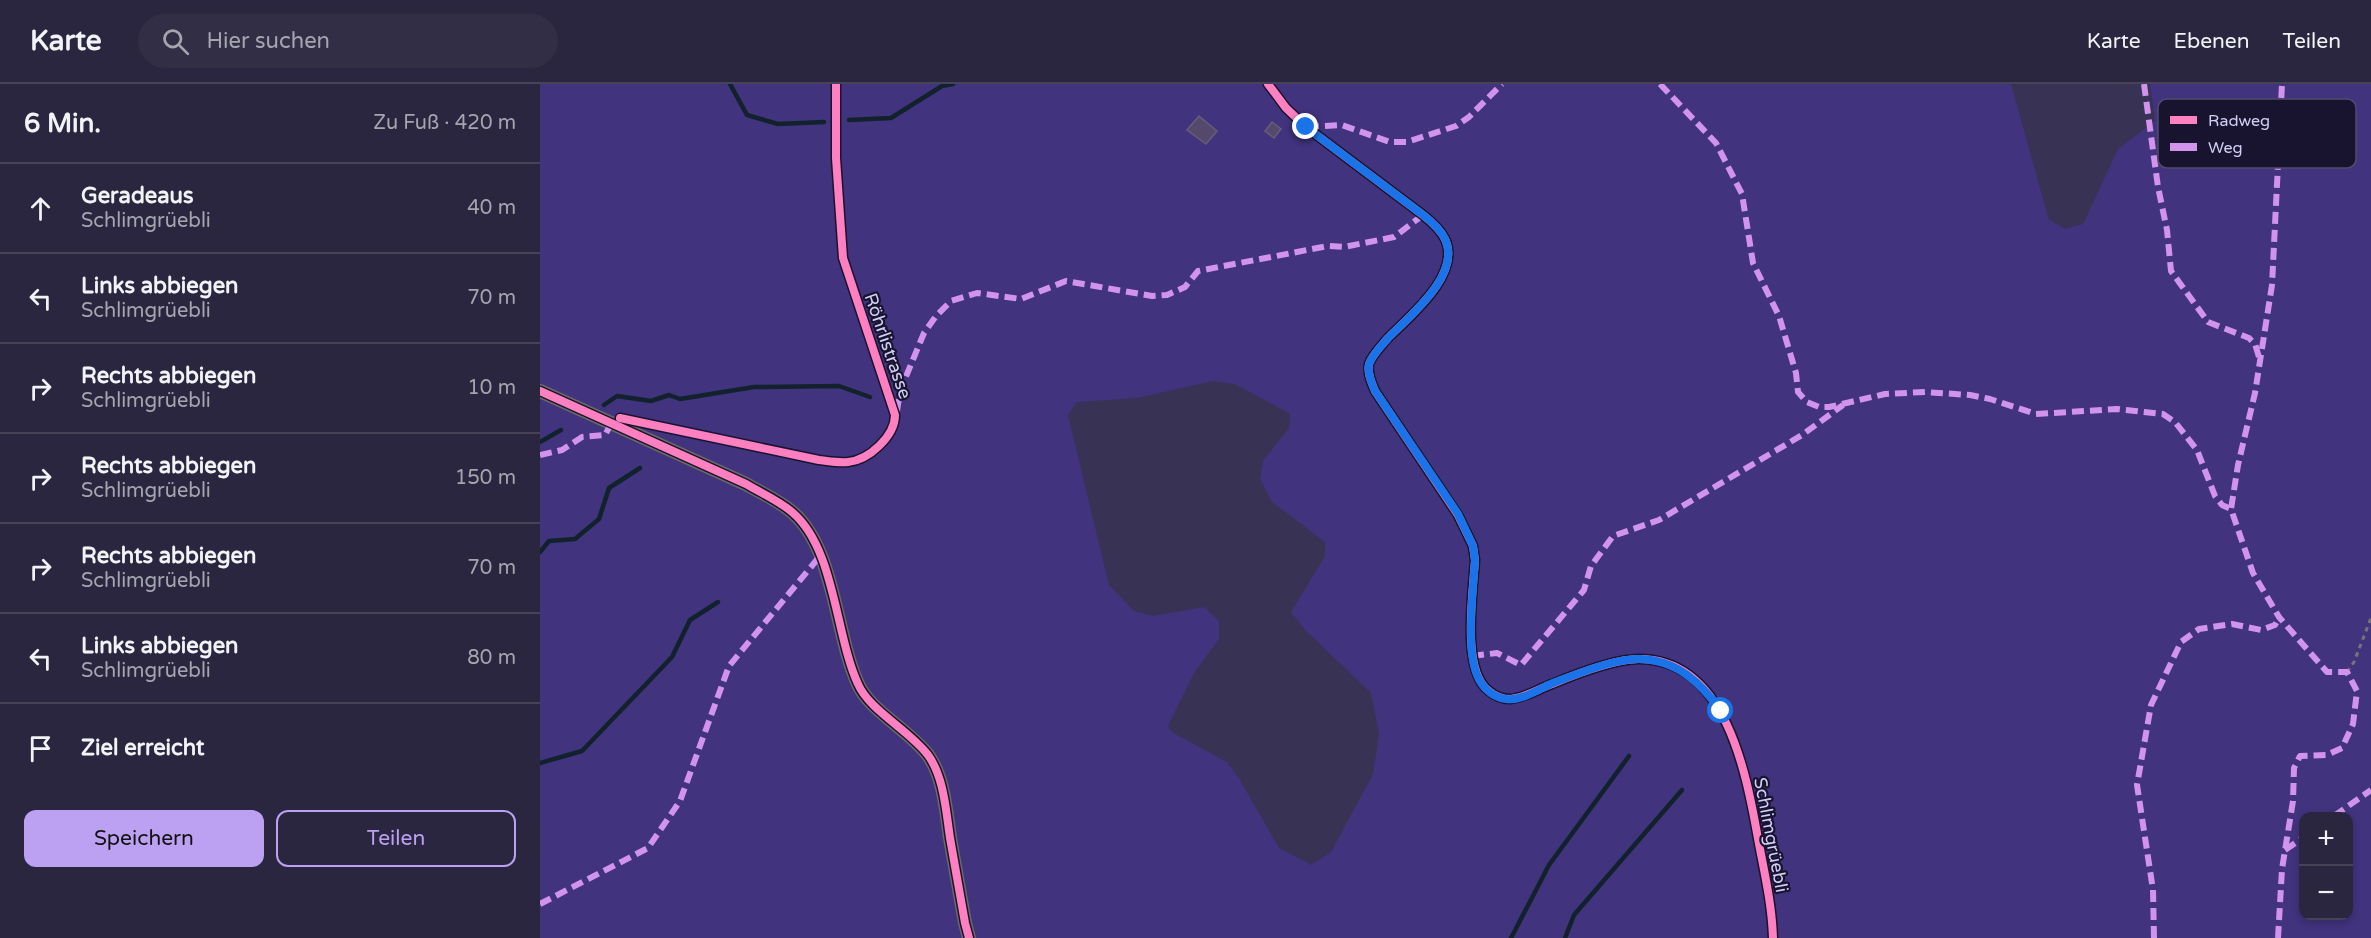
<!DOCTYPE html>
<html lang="de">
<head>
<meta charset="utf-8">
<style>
	body { margin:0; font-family:"Varela Round",sans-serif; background:#322e46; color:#f1f3f6 }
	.controls { position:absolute; right:18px; bottom:18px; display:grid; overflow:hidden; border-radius:12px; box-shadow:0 3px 9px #0003 }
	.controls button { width:54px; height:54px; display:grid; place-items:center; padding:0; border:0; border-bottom:2px solid #464359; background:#2a263f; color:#f1f3f6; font:30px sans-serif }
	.stop { position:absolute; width:18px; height:18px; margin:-14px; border:4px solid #1a73e8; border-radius:50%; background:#fff }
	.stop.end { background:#1a73e8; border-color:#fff; box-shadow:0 2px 6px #0008 }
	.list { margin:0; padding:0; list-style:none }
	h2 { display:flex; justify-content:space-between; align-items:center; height:78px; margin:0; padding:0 24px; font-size:26px }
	h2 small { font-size:20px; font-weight:400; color:#a5a5b0 }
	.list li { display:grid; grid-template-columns:39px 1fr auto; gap:18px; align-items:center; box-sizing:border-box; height:90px; padding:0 24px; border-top:2px solid #464359 }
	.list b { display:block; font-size:22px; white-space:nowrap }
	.list p { margin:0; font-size:20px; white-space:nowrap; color:#a5a5b0 }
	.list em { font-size:20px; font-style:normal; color:#a5a5b0 }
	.actions { display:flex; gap:12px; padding:18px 24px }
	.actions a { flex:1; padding:14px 0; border:2px solid #bca0f2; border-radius:12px; text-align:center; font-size:21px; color:#bca0f2 }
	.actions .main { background:#bca0f2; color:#111 }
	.icon { flex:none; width:33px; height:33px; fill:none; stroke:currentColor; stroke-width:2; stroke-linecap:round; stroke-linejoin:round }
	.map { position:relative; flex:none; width:1831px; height:854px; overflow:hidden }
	header { display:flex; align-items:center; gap:36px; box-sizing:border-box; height:84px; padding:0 30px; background:#2a263f; border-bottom:2px solid #464359 }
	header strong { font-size:28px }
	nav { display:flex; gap:33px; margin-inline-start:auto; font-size:21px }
	.search { width:420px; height:54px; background:#322e46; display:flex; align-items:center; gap:15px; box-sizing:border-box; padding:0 21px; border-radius:33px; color:#a5a5b0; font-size:22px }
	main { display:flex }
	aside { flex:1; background:#2a263f }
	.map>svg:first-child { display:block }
	.green { fill:#41337e; fill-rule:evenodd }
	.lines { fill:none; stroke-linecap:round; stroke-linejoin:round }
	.stream { stroke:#12222c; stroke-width:4.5 }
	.building { fill:#54496a; stroke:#675e7a; stroke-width:1.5 }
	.path { stroke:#767479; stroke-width:3; stroke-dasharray:4.5 4.5; stroke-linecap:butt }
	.service { stroke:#6b6a66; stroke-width:7 }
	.minor { stroke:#6b6a66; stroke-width:14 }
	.quiet { stroke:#d193ec; stroke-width:6; stroke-dasharray:12 6; stroke-linecap:butt }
	.cycleway-casing { stroke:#18142f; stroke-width:11 }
	.cycleway { stroke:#ff80c0; stroke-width:8 }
	.route { stroke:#1a73e8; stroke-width:8 }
	.labels { text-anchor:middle; stroke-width:4.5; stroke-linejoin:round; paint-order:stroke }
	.street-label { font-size:18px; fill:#d1cff5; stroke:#18142f }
	.key { fill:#18142f; stroke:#504c6a; stroke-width:1.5 }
	.key-label { font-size:16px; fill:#d1cff5 }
</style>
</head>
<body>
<header>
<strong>Karte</strong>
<div class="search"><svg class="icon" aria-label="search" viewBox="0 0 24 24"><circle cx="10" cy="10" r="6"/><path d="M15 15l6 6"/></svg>Hier suchen</div>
<nav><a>Karte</a><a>Ebenen</a><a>Teilen</a></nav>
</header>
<main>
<aside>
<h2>6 Min.<small>Zu Fuß · 420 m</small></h2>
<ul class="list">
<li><svg class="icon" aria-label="ahead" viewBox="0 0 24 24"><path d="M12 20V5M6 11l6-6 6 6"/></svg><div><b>Geradeaus</b><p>Schlimgrüebli</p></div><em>40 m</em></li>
<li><svg class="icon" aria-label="left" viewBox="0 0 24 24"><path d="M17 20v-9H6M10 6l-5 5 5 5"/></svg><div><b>Links abbiegen</b><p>Schlimgrüebli</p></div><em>70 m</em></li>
<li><svg class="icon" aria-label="right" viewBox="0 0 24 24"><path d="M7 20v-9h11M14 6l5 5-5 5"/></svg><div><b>Rechts abbiegen</b><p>Schlimgrüebli</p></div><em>10 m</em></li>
<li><svg class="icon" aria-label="right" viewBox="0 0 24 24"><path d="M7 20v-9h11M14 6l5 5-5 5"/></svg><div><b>Rechts abbiegen</b><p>Schlimgrüebli</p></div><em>150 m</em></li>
<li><svg class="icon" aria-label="right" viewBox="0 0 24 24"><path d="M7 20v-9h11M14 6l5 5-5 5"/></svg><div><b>Rechts abbiegen</b><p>Schlimgrüebli</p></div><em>70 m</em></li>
<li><svg class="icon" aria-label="left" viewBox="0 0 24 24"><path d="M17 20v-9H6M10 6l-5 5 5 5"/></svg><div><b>Links abbiegen</b><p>Schlimgrüebli</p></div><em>80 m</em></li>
<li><svg class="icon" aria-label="arrive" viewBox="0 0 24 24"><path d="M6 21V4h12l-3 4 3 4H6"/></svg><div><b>Ziel erreicht</b></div></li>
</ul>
<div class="actions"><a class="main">Speichern</a><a>Teilen</a></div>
</aside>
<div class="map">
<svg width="1831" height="854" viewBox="0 0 1831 854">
	<rect width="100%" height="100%" fill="#383254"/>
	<path class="green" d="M 0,0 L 1471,0 L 1509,136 L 1526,145 L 1543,140 L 1578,65 L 1615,37 L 1610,0 L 1831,0 L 1831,854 L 0,854 ZM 673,297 L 695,300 L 750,330 L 749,344 L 723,377 L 720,395 L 732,418 L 785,458 L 785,472 L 751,528 L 765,546 L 831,609 L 839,650 L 833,690 L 791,768 L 771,781 L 739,764 L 700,696 L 687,678 L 632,648 L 628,642 L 654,589 L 679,555 L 679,537 L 664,523 L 613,532 L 594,527 L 569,501 L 528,331 L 537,318 L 597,314 ZM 1764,732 L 1808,732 L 1808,832 L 1764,832 Z"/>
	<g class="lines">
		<g class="stream">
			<polyline points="190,0 207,31 238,40 284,38"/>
			<polyline points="309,36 351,34 402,2 413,0"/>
			<polyline points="64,321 77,312 111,317 129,311 140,315 214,303 299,302 330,313"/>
			<polyline points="0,358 21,346"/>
			<polyline points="0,468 9,457 35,455 59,435 69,404 100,384"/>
			<polyline points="0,679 42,667 132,573 150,536 178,518"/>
			<polyline points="971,854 1009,781 1089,672"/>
			<polyline points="1025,854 1034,831 1142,706"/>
		</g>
	</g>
	<g class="building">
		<polygon points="659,32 677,47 666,60 647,46"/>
		<polygon points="732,38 741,45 734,54 725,47"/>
	</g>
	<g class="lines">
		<polyline class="path" points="1807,588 1814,578 1831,534"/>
		<g class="service">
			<path d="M 728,0 L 746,24 L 766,43 L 883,131 C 892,138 900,145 905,155 C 922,190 870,232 848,254 C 841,262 832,271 829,280 C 827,290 832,299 835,307 L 918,431 L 933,462 L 935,476 C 933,508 921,587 949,607 C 955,612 962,615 970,615 C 985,614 998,605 1012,600 C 1036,590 1074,575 1099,575 C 1188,575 1207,694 1219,760 C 1225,791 1232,822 1233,854"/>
			<path d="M 72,338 L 79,334 L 279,376 C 288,377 299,379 308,378 C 329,376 355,352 355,331 L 303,174 L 296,74 L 296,0"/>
		</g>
		<path class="minor" d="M 0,307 L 206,400 C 221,409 238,416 252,428 C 295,464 295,550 318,600 C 329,626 369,646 388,671 C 404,693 406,727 410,754 C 415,782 420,810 425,839 L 429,854"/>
		<g class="quiet">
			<polyline points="1120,0 1176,59 1202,110 1213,179 1239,232 1256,289 1258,308 1267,318 1279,323 1289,323 1345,310 1385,308 1430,311 1450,315 1496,330 1577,325 1623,330 1635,338 1657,366 1675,412 1682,421 1691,425"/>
			<polyline points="1604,0 1618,103 1627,146 1631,187 1668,238 1709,254 1715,260 1719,273"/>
			<polyline points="767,43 802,41 850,58 867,58 916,42 929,33 962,0"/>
			<polyline points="357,327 360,307 384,249 396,232 411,217 437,209 481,215 526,197 612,212 627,211 645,203 658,187 788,162 804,163 854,153 883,131"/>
			<polyline points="0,371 22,366 42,353 65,351 72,338"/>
			<polyline points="932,572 957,569 981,581 1044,506 1051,482 1073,452 1119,436 1262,351 1303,321"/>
			<polyline points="1794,732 1831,706"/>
			<polyline points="1745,766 1764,753"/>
			<polyline points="0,820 108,764 140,717 189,582 280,472"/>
			<polyline points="1614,854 1613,806 1597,701 1611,621 1641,558 1659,545 1692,540 1721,546 1735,541 1739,533"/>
			<polyline points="1738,854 1742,785 1753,717 1754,684 1760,672 1787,671 1802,664 1813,640 1817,607 1807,588 1787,588 1739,533 1713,489 1691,425 1698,381 1715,309 1732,201 1742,0"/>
		</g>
		<g class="cycleway-casing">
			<g id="cycleway">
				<path d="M 728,0 L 746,24 L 766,43 L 883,131 C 892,138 900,145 905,155 C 922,190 870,232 848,254 C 841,262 832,271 829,280 C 827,290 832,299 835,307 L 918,431 L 933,462 L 935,476 C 933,508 921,587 949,607 C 955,612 962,615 970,615 C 985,614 998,605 1012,600 C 1036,590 1074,575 1099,575 C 1188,575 1207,694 1219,760 C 1225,791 1232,822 1233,854"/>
				<path d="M 0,307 L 206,400 C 221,409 238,416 252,428 C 295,464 295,550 318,600 C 329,626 369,646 388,671 C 404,693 406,727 410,754 C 415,782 420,810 425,839 L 429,854"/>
				<path d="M 80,334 L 279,376 C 288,377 299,379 308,378 C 329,376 355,352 355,331 L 303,174 L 296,74 L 296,0"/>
			</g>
		</g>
		<use href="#cycleway" class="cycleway"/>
	</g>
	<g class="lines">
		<path class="route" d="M 766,43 L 883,131 C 892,138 900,145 905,155 C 922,190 870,232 848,254 C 841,262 832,271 829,280 C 827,290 832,299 835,307 L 918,430 L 933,462 L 935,476 C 933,505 927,559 935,585 C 939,600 950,613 966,615 C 982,617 999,605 1013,599 C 1037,590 1076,574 1100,575 C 1137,576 1161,599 1181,627"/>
	</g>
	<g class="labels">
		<g class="street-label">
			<text transform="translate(348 262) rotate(71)" y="6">Röhrlistrasse</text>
			<text transform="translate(1231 751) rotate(79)" y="6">Schlimgrüebli</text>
		</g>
	</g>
	<rect x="1618" y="15" width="198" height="69" rx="9" class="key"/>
	<rect x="1630" y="32" width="27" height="8" fill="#ff80c0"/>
	<rect x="1630" y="59" width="27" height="8" fill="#d193ec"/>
	<g class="key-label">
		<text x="1668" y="42">Radweg</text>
		<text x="1668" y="69">Weg</text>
	</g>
</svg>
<div class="controls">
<button>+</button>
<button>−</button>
</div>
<div class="stop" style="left:1181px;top:627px"></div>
<div class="stop end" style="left:766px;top:43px"></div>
</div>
</main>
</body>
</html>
